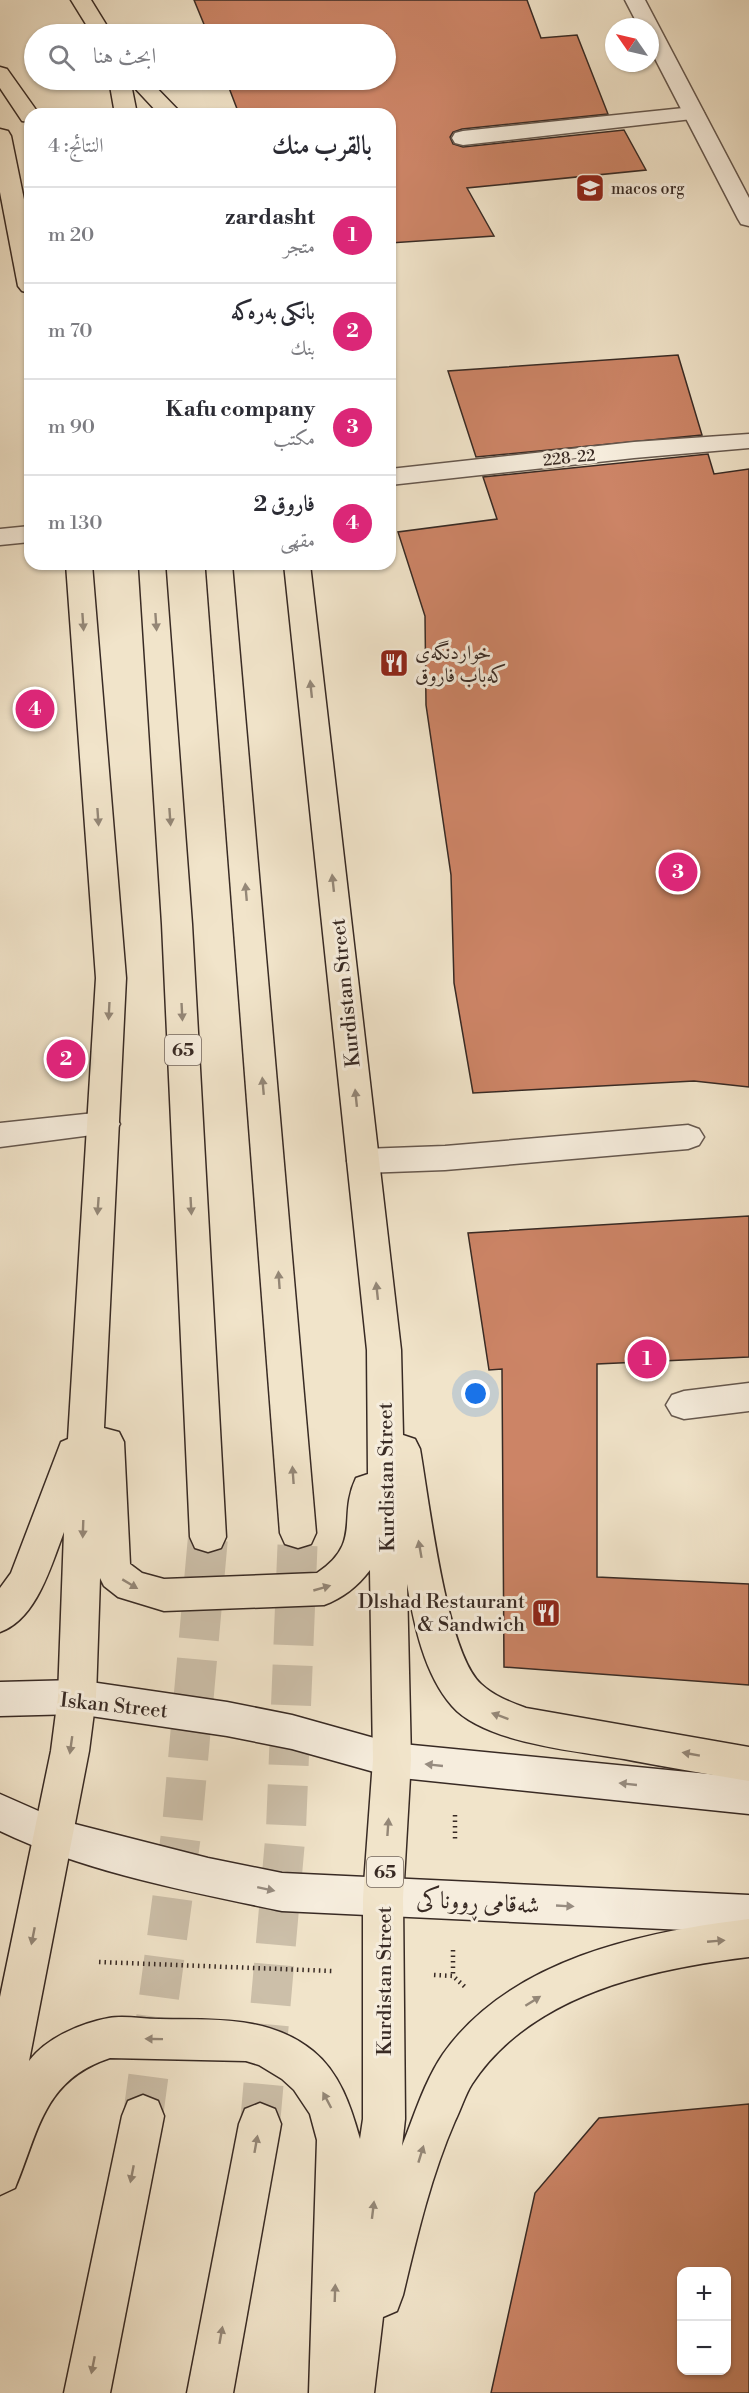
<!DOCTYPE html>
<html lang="ar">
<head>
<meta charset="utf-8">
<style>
	body { margin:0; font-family:"Libre Bodoni",Amiri,serif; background:#f2f2f3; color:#2b2b33; direction:rtl }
	.controls { position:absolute; right:18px; bottom:18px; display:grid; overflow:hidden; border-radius:12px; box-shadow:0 2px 4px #0004 }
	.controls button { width:54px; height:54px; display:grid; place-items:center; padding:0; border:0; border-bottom:2px solid #e1e1e2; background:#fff; color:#2b2b33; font:30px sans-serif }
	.compass { position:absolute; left:605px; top:18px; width:54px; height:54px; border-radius:50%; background:#fff; box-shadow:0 2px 4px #0004; rotate:304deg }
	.you { position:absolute; left:476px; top:1394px; width:21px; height:21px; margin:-15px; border:4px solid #fff; border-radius:50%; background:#1a73e8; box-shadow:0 0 0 9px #1a73e833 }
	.badge { display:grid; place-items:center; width:39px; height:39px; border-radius:50%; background:#db2777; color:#fff; font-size:20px; font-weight:700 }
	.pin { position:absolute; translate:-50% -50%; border:3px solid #fff; box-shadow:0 2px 6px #0006 }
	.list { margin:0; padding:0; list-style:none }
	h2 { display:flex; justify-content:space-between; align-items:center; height:78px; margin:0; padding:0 24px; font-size:26px }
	h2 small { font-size:20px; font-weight:400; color:#7c7c81 }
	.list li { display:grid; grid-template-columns:39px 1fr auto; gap:18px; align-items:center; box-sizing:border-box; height:96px; padding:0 24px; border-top:2px solid #e1e1e2 }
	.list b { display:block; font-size:22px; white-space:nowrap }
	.list p { margin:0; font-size:20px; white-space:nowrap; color:#7c7c81 }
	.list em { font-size:20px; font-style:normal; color:#7c7c81 }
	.icon { flex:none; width:33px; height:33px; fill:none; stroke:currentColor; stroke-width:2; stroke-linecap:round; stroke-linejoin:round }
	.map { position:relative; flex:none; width:749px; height:2393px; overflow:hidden; direction:ltr }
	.search { position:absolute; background:#fff; box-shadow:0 2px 4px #0004; left:24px; top:24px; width:372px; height:66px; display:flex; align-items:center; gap:15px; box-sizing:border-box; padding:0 21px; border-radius:33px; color:#7c7c81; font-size:22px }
	.panel { position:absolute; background:#fff; box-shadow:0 2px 4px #0004; left:24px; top:108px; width:372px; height:462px; border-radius:18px; direction:rtl }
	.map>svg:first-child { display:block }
	.building { fill:#cc8466; stroke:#382a24; stroke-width:1.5; fill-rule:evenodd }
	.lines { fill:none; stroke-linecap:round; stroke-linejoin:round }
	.trunk-tunnel { stroke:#ccbfa9; stroke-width:40; stroke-dasharray:40 20; stroke-linecap:butt }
	.service-casing { stroke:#66584e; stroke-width:3 }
	.minor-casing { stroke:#66584e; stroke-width:3 }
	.tertiary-casing { stroke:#66584e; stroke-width:3 }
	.secondary-casing { stroke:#382a24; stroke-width:3 }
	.trunk-casing { stroke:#382a24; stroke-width:3 }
	.path { stroke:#382a24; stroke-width:4.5; stroke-dasharray:1.5 4; stroke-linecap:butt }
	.service { fill:#f6eddd; fill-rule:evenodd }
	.minor { fill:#f6eddd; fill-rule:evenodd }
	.tertiary { fill:#f6eddd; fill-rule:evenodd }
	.secondary { fill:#f6eddd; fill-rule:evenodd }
	.trunk { fill:#f1e4ca; fill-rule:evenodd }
	.oneway { fill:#948777 }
	.oneway2 { fill:#978c80 }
	.labels { text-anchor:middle; stroke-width:6; stroke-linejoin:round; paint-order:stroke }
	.far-poi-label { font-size:16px; fill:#382a24; stroke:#f6eddd; text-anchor:start }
	.far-street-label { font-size:16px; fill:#382a24; stroke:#f6eddd }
	.shield { fill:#f6eddd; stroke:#71645c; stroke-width:1.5 }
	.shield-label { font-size:18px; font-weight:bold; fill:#382a24 }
	.poi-label { font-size:20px; fill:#382a24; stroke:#f6eddd; text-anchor:start }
	.street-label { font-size:20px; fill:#382a24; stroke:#f6eddd }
	.near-street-label { font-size:24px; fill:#382a24; stroke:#f6eddd }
</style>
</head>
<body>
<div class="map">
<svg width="749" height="2393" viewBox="0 0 749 2393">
	<rect width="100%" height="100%" fill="#f1e4ca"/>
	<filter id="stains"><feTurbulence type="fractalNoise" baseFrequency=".00333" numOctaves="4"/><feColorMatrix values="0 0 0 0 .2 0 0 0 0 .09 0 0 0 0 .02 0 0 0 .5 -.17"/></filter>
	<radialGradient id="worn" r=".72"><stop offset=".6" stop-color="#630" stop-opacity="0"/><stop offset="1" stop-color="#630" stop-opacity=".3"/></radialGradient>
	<g class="building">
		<polygon points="194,0 527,0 541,38 577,35 608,114 462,129 453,132 450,137 453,144 463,147 624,130 646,170 467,188 494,236 390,243 390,114 239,114 226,80 386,80 386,34 208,34"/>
		<polygon points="678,355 702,435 476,457 448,371"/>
		<polygon points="708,454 714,474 749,469 749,1087 694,1081 473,1093 454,983 451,875 426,705 425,616 398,532 497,519 483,477"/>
		<polygon points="749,1216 749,1357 597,1364 597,1577 749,1584 749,1685 504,1667 502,1369 489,1370 468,1233"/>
		<path d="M 749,2104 L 749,2393 L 491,2393 L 535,2193 L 599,2118 ZM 681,2271 L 726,2271 L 726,2370 L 681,2370 Z"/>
	</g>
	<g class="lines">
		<g class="trunk-tunnel">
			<polyline points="143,2116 182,1827 208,1537"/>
			<polyline points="260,2124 286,1829 298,1533"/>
		</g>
		<g class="service-casing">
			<g id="service">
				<polygon points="693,107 701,108 704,113 701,118 463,145 455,143 452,138 455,133 463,131"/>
				<polygon points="104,1112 115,1116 120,1124 115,1132 0,1147 0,1123"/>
				<polygon points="688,1125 699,1129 704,1137 699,1145 688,1149 445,1170 363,1173 351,1170 347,1161 351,1152 363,1149 445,1146"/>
				<polygon points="749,1383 749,1411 684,1419 672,1415 666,1405 672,1395 684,1391"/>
			</g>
		</g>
		<g class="minor-casing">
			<g id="minor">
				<polygon points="625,0 645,0 749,198 749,226 741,224 738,219 650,49 650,27 639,27"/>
				<polygon points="749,434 749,448 634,458 390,485 390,469 634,442"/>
			</g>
		</g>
		<g class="tertiary-casing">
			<polygon id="tertiary" points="30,526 30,542 0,545 0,529"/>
		</g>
		<g class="secondary-casing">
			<g id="secondary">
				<polygon points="77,1680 227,1702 292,1715 392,1743 749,1778 749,1814 392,1777 292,1749 227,1736 77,1714 0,1716 0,1682"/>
				<path d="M 0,1794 L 59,1820 L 208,1858 L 282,1873 L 749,1895 L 749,1933 L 282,1911 C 187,1891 88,1873 0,1831 Z"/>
			</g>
		</g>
		<g class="trunk-casing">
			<g id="trunk">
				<polygon points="71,0 91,0 112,34 92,34"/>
				<polygon points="0,67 7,69 39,114 30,114 30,122 22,121 0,88"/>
				<polygon points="109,80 149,80 182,114 159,114 131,84 137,114 115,114"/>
				<polygon points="0,129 8,131 11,136 30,229 30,293 22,291 18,286 0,192"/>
				<path d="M 66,564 L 92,564 L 126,978 L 104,1428 L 119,1432 L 124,1442 L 130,1564 L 142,1573 L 164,1579 L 317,1573 C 363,1542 337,1518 356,1478 L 368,1474 L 367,1350 L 284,564 L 310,564 L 401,1350 L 403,1435 L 415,1439 L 420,1449 C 429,1500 446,1652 481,1684 C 494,1696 510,1702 526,1708 L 749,1747 L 749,1781 C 707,1774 665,1767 624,1759 C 577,1751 484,1743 452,1706 C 424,1674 414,1624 407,1584 L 411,1760 L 403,1898 L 405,2119 L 402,2146 C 414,2116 425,2080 443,2054 C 510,1959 642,1932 749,1919 L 749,1957 C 650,1969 531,1994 472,2084 C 465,2095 461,2109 455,2121 C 431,2176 417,2236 403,2295 L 397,2311 L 383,2317 L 374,2393 L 309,2393 L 317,2140 L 310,2114 L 294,2090 L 282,2079 L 259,2065 L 246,2061 L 110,2058 C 43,2080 39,2131 15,2188 L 0,2195 L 0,1997 L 51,1751 L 58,1697 L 64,1532 C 51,1565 37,1619 0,1632 L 0,1588 L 11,1573 L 61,1442 L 68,1439 L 96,978 ZM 370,1570 L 373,1760 L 363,1898 L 363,2119 L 360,2139 C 351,2107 340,2073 313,2051 C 269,2015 212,2020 159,2019 C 143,2019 124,2015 109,2018 C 81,2023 46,2038 29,2061 L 89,1751 L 96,1697 L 100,1578 L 104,1586 L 118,1597 L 164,1611 L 324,1605 C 343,1598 358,1586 370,1570 Z"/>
				<polygon points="139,564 165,564 192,924 226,1537 221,1548 208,1552 195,1548 190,1537 162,924"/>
				<polygon points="206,564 232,564 316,1533 311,1544 298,1548 285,1544 280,1533"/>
				<polygon points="143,2095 158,2101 164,2116 110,2393 64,2393 122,2116 128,2101"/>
				<polygon points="260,2103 275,2109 281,2124 233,2393 187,2393 239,2124 245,2109"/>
			</g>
		</g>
		<g class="path">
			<polyline points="478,1606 488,1605"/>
			<polyline points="455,1815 455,1841"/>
			<polyline points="453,1950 453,1976"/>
			<polyline points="99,1962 332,1971"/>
			<polyline points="434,1975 453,1976 465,1987"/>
		</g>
		<use href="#service" class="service"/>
		<use href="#minor" class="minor"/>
		<use href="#tertiary" class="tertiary"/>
		<use href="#secondary" class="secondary"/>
		<use href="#trunk" class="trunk"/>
	</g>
	<defs><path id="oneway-solid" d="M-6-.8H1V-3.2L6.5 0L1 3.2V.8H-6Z" transform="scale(1.5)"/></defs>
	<g class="oneway">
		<use href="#oneway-solid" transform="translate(83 622) rotate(86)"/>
		<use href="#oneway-solid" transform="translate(156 622) rotate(86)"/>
		<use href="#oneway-solid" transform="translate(311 689) rotate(-96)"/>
		<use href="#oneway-solid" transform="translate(98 817) rotate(86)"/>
		<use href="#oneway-solid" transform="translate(170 817) rotate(86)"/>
		<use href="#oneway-solid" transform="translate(333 883) rotate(-96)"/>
		<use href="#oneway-solid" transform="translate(246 892) rotate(-95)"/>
		<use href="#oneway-solid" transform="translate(109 1011) rotate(93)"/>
		<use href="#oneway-solid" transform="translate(182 1012) rotate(87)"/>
		<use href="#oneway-solid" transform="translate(263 1086) rotate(-95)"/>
		<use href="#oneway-solid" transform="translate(356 1098) rotate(-96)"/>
		<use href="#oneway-solid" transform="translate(98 1206) rotate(94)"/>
		<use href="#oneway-solid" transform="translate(191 1206) rotate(87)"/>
		<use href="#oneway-solid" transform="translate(279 1280) rotate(-94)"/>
		<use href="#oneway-solid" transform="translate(377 1291) rotate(-96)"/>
		<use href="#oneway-solid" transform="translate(293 1475) rotate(-94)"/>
		<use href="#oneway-solid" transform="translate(83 1529) rotate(92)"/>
		<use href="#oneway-solid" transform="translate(420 1549) rotate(-100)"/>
		<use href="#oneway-solid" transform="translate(130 1584) rotate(31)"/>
		<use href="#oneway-solid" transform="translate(322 1588) rotate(-16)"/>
		<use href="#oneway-solid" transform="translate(500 1716) rotate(-160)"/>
		<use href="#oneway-solid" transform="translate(71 1745) rotate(98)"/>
		<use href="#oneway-solid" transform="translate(691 1754) rotate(-170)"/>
		<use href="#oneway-solid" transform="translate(388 1827) rotate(-86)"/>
		<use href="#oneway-solid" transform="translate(33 1936) rotate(101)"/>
		<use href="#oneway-solid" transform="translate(716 1941) rotate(-5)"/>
		<use href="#oneway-solid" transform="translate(533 2001) rotate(-32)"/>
		<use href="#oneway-solid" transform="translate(154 2039) rotate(-179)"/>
		<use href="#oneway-solid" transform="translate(327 2100) rotate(-118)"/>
		<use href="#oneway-solid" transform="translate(256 2144) rotate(-80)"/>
		<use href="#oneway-solid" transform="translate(421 2154) rotate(-73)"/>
		<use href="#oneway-solid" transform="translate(132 2174) rotate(101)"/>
		<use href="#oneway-solid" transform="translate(373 2210) rotate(-83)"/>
		<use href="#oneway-solid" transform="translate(335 2293) rotate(-88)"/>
		<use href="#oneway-solid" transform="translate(221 2335) rotate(-80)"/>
		<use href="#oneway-solid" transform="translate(93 2365) rotate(101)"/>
	</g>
	<g class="oneway2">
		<use href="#oneway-solid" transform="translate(434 1765) rotate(-174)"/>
		<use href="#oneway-solid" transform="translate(628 1784) rotate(-174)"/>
		<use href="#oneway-solid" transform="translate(266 1889) rotate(12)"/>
		<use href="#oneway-solid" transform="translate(565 1906) rotate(3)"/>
	</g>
	<defs>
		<g id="school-square" transform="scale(1.5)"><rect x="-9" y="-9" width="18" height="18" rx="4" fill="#8f2418" stroke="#f6eddd"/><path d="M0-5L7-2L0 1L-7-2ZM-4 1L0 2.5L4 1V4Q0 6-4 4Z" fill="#fff"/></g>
		<g id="restaurant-square" transform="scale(1.5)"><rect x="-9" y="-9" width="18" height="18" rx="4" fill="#8f2418" stroke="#f6eddd"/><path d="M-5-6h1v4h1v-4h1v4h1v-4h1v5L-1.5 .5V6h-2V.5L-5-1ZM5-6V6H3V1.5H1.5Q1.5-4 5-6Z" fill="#fff"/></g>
	</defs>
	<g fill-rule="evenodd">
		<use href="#school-square" x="590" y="188"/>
		<use href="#restaurant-square" x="394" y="663"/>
		<use href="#restaurant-square" x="546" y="1613"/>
	</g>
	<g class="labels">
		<g class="far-poi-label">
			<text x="611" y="194">macos org</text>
		</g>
		<g class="far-street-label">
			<text transform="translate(569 457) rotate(-6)" y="6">228-22</text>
		</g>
		<g class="shield">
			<rect x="165" y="1035" width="36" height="30" rx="4.5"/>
			<rect x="367" y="1857" width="36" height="30" rx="4.5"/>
		</g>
		<g class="shield-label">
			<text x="183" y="1056">65</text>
			<text x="385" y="1878">65</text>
		</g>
		<g class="poi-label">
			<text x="415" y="659">خواردنگەی<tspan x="415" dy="23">کەباب فاروق</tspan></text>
			<text x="525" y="1608" text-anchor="end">Dlshad Restaurant<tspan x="525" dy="23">&amp; Sandwich</tspan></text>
		</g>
		<g class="street-label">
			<text transform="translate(345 993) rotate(-96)" y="7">Kurdistan Street</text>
			<text transform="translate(386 1477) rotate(-91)" y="7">Kurdistan Street</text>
			<text transform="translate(114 1705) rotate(6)" y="7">Iskan Street</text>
			<text transform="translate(384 1981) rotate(-90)" y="7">Kurdistan Street</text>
		</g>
		<g class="near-street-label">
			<text transform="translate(478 1902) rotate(3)" y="8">شەقامی ڕووناکی</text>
		</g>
	</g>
	<rect width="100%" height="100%" filter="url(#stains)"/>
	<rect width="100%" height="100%" fill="url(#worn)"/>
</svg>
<div class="controls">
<button>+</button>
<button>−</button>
</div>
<svg class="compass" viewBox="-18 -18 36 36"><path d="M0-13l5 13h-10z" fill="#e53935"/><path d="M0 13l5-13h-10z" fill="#7c7c81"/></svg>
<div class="you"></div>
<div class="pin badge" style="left:647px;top:1359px">1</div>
<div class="pin badge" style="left:66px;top:1059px">2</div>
<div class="pin badge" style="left:678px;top:872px">3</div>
<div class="pin badge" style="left:35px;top:709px">4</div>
<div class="search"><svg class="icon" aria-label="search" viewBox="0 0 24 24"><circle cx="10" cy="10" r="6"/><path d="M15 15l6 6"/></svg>ابحث هنا</div>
<section class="panel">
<h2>بالقرب منك<small>النتائج: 4</small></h2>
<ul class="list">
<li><span class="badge">1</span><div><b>zardasht</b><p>متجر</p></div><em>20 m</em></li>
<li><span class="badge">2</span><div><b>بانکی بەرەکە</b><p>بنك</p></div><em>70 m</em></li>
<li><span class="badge">3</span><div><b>Kafu company</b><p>مكتب</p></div><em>90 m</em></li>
<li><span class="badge">4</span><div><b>فاروق 2</b><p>مقهى</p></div><em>130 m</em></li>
</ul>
</section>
</div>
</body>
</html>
